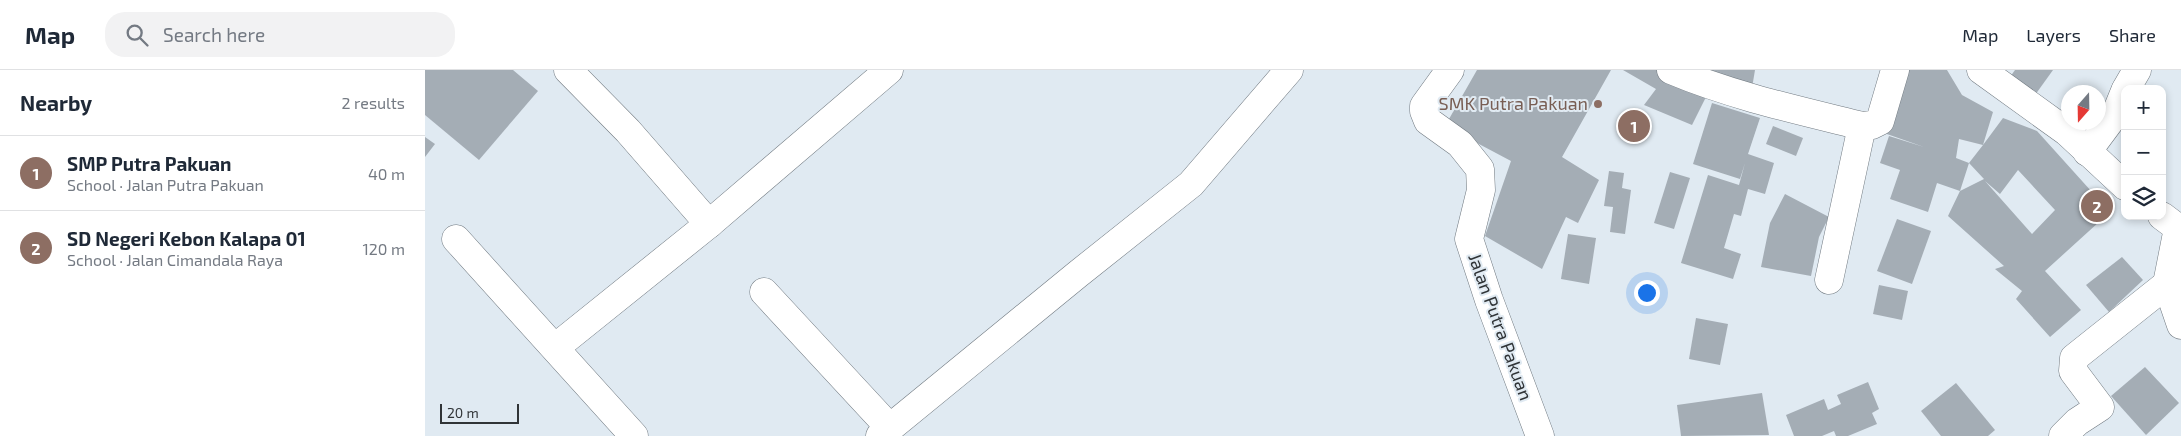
<!DOCTYPE html>
<html lang="en">
<head>
<meta charset="utf-8">
<style>
	body { margin:0; font-family:"Exo 2",sans-serif; background:#f2f2f3; color:#1f2937 }
	.controls { position:absolute; right:15px; top:15px; display:grid; overflow:hidden; border-radius:10px; box-shadow:0 2px 8px #0003 }
	.controls button { width:45px; height:45px; display:grid; place-items:center; padding:0; border:0; border-bottom:1px solid #e0e1e3; background:#fff; color:#1f2937; font:25px sans-serif }
	.compass { position:absolute; left:1636px; top:15px; width:45px; height:45px; border-radius:50%; background:#fff; box-shadow:0 2px 8px #0003; rotate:200deg }
	.scale { position:absolute; left:15px; bottom:12px; width:79px; box-sizing:border-box; padding-left:5px; border:2px solid #303437; border-top:0; font-size:14px; line-height:18px; white-space:nowrap; color:#303437; -webkit-text-stroke:4px #e0eaf2; paint-order:stroke }
	.you { position:absolute; left:1221px; top:222px; width:18px; height:18px; margin:-12px; border:4px solid #fff; border-radius:50%; background:#1a73e8; box-shadow:0 0 0 8px #1a73e833 }
	.badge { display:grid; place-items:center; width:32px; height:32px; border-radius:50%; background:#db2777; color:#fff; font-size:16px; font-weight:700 }
	.pin { position:absolute; translate:-50% -50%; border:2px solid #fff; box-shadow:0 1px 5px #0006 }
	.list { margin:0; padding:0; list-style:none }
	h2 { display:flex; justify-content:space-between; align-items:center; height:65px; margin:0; padding:0 20px; font-size:21px }
	h2 small { font-size:16px; font-weight:400; color:#747a83 }
	.list li { display:grid; grid-template-columns:32px 1fr auto; gap:15px; align-items:center; box-sizing:border-box; height:75px; padding:0 20px; border-top:1px solid #e0e1e3 }
	.list b { display:block; font-size:19px; white-space:nowrap }
	.list p { margin:0; font-size:16px; white-space:nowrap; color:#747a83 }
	.list em { font-size:16px; font-style:normal; color:#747a83 }
	.icon { flex:none; width:28px; height:28px; fill:none; stroke:currentColor; stroke-width:2; stroke-linecap:round; stroke-linejoin:round }
	.map { position:relative; flex:none; width:1756px; height:366px; overflow:hidden }
	header { display:flex; align-items:center; gap:30px; box-sizing:border-box; height:70px; padding:0 25px; background:#fff; border-bottom:1px solid #e0e1e3 }
	header strong { font-size:24px }
	nav { display:flex; gap:28px; margin-inline-start:auto; font-size:18px }
	.search { width:350px; height:45px; background:#f2f2f3; display:flex; align-items:center; gap:12px; box-sizing:border-box; padding:0 18px; border-radius:20px; color:#747a83; font-size:19px }
	main { display:flex }
	aside { flex:1; background:#fff }
	.map>svg:first-child { display:block }
	.building { fill:#a4adb5; fill-rule:evenodd }
	.lines { fill:none; stroke-linecap:round; stroke-linejoin:round }
	.minor-casing { stroke:#707980; stroke-width:29 }
	.minor { stroke:#fff; stroke-width:28 }
	.education-dot { fill:#8d6e63; stroke:#e0eaf2; stroke-width:2 }
	.labels { text-anchor:middle; stroke-width:4; stroke-linejoin:round; paint-order:stroke }
	.education-label { font-size:18px; fill:#785e54; stroke:#e0eaf2; text-anchor:end }
	.street-label { font-size:18px; fill:#303437; stroke:#e0eaf2 }
</style>
</head>
<body>
<header>
<strong>Map</strong>
<div class="search"><svg class="icon" aria-label="search" viewBox="0 0 24 24"><circle cx="10" cy="10" r="6"/><path d="M15 15l6 6"/></svg>Search here</div>
<nav><a>Map</a><a>Layers</a><a>Share</a></nav>
</header>
<main>
<aside>
<h2>Nearby<small>2 results</small></h2>
<ul class="list">
<li><span class="badge" style="background:#8d6e63">1</span><div><b>SMP Putra Pakuan</b><p>School · Jalan Putra Pakuan</p></div><em>40 m</em></li>
<li><span class="badge" style="background:#8d6e63">2</span><div><b>SD Negeri Kebon Kalapa 01</b><p>School · Jalan Cimandala Raya</p></div><em>120 m</em></li>
</ul>
</aside>
<div class="map">
<svg width="1756" height="366" viewBox="0 0 1756 366">
	<rect width="100%" height="100%" fill="#e0eaf2"/>
	<g class="building">
		<polygon points="0,0 88,0 113,21 54,90 0,45"/>
		<polygon points="1052,0 1186,0 1137,87 1174,110 1153,153 1141,147 1117,199 1060,166 1086,91 1020,56"/>
		<polygon points="1198,0 1237,0 1283,23 1267,55 1219,35 1231,19"/>
		<polygon points="1279,0 1330,0 1327,18"/>
		<path d="M 1482,0 L 1522,0 L 1537,25 L 1568,42 L 1558,75 L 1578,48 L 1612,61 L 1685,142 L 1620,201 L 1656,240 L 1625,267 L 1591,229 L 1597,221 L 1570,199 L 1579,196 L 1523,146 L 1535,121 L 1559,109 L 1544,93 L 1558,75 L 1534,69 L 1531,88 L 1544,93 L 1535,121 L 1512,113 L 1503,142 L 1465,129 L 1475,100 L 1455,93 L 1464,66 L 1499,77 L 1459,63 ZM 1593,100 L 1630,140 L 1607,164 L 1560,111 L 1575,124 Z"/>
		<polygon points="1590,0 1628,0 1605,32 1580,14"/>
		<polygon points="1287,33 1335,48 1323,84 1349,93 1340,124 1323,119 1316,146 1309,144 1299,178 1316,184 1308,209 1256,193 1283,105 1314,115 1320,93 1315,109 1268,94"/>
		<polygon points="1348,56 1378,68 1371,86 1341,74"/>
		<polygon points="0,67 10,74 0,87"/>
		<polygon points="1184,101 1199,103 1197,118 1206,120 1200,164 1185,162 1188,137 1179,136"/>
		<polygon points="1245,102 1265,108 1249,159 1229,153"/>
		<polygon points="1360,124 1404,147 1394,167 1386,206 1336,197 1345,153"/>
		<polygon points="1472,149 1506,161 1487,214 1452,201"/>
		<polygon points="1143,164 1171,168 1164,214 1136,209"/>
		<polygon points="1697,187 1718,210 1684,242 1661,215"/>
		<polygon points="1454,215 1483,221 1477,250 1448,244"/>
		<polygon points="1271,248 1303,254 1295,295 1264,289"/>
		<polygon points="1720,297 1754,333 1721,365 1686,326"/>
		<polygon points="1443,312 1454,339 1447,343 1452,354 1423,366 1411,366 1409,361 1397,366 1369,366 1361,345 1399,329 1403,340 1416,334 1412,325"/>
		<polygon points="1531,313 1570,360 1563,366 1516,366 1496,341"/>
		<polygon points="1337,323 1344,365 1256,366 1252,335"/>
	</g>
	<g class="lines">
		<g class="minor-casing">
			<g id="minor">
				<polyline points="143,0 203,61 284,154"/>
				<polyline points="1025,0 999,36 999,41 1003,51 1035,74 1055,99 1056,120 1044,169 1064,230 1115,366"/>
				<path d="M 1246,0 C 1308,26 1372,40 1437,56 L 1447,55 L 1455,51 L 1470,0"/>
				<polyline points="1556,0 1642,62 1700,116"/>
				<polyline points="1701,19 1712,0"/>
				<polyline points="1662,82 1691,43 1700,21"/>
				<polyline points="1737,146 1753,158 1742,214 1756,255"/>
				<polyline points="31,169 209,366"/>
				<polyline points="1404,210 1437,56"/>
				<polyline points="339,222 465,358"/>
				<polyline points="131,277 284,154 464,0"/>
				<polyline points="455,366 653,204 766,114 864,0"/>
				<polyline points="1638,366 1652,352 1675,337 1648,301 1649,288 1742,214"/>
			</g>
		</g>
		<use href="#minor" class="minor"/>
	</g>
	<circle class="education-dot" cx="1173" cy="34" r="5"/>
	<g class="labels">
		<g class="education-label">
			<text x="1163" y="40">SMK Putra Pakuan</text>
		</g>
		<g class="street-label">
			<text transform="translate(1075 257) rotate(70)" y="6">Jalan Putra Pakuan</text>
		</g>
	</g>
</svg>
<div class="controls">
<button>+</button>
<button>−</button>
<button><svg class="icon" aria-label="layers" viewBox="0 0 24 24"><path d="M12 4l9 5-9 5-9-5zM3 14l9 5 9-5"/></svg></button>
</div>
<svg class="compass" viewBox="-18 -18 36 36"><path d="M0-13l5 13h-10z" fill="#e53935"/><path d="M0 13l5-13h-10z" fill="#747a83"/></svg>
<div class="scale">20 m</div>
<div class="you"></div>
<div class="pin badge" style="left:1209px;top:56px;background:#8d6e63">1</div>
<div class="pin badge" style="left:1672px;top:136px;background:#8d6e63">2</div>
</div>
</main>
</body>
</html>
